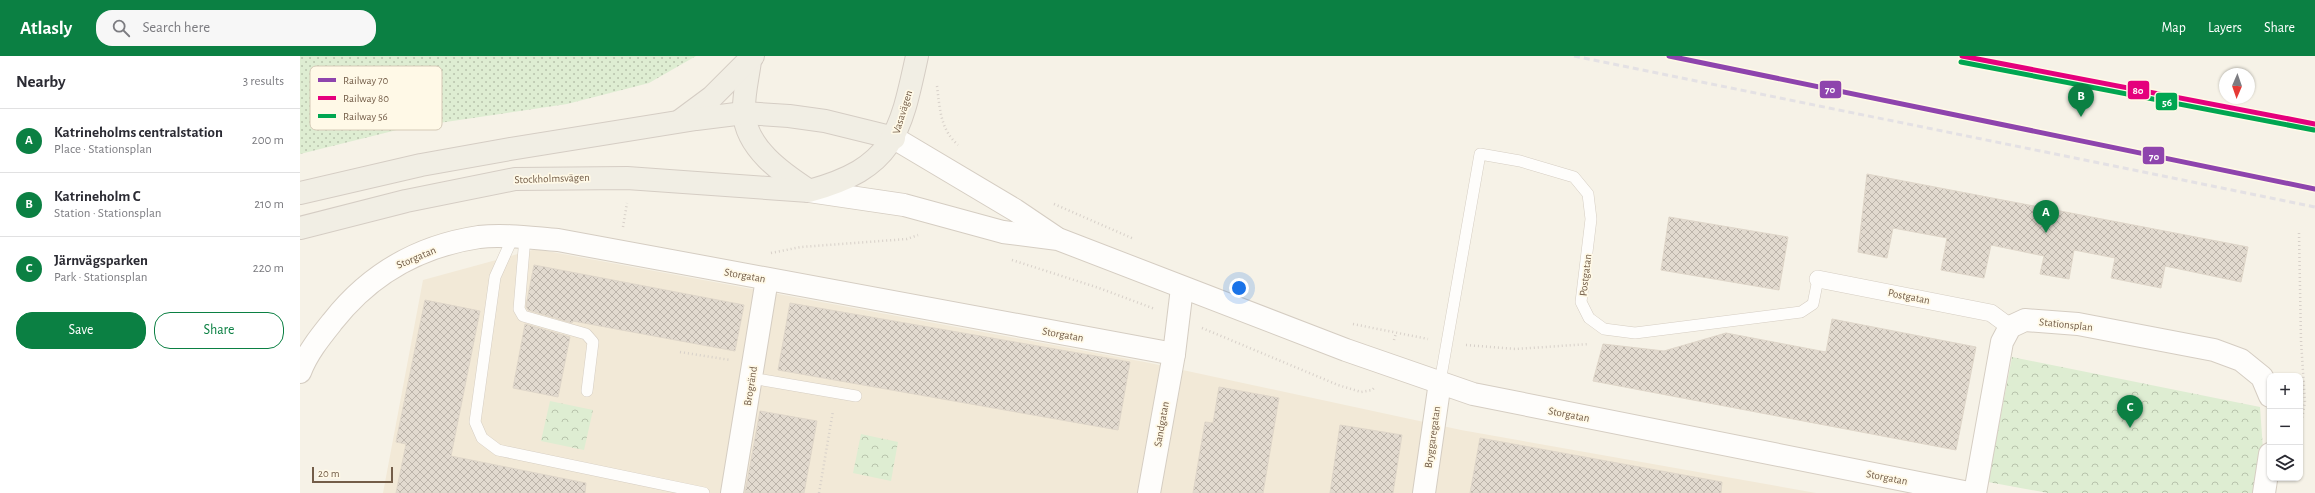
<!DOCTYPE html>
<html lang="en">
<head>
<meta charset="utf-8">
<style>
	body { margin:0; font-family:"Alegreya Sans",sans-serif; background:#f7f7f7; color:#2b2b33 }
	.controls { position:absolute; right:12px; bottom:12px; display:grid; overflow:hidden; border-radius:8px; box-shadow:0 1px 3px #0004 }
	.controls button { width:36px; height:36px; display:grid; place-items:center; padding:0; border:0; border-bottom:1px solid #e1e1e2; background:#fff; color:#2b2b33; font:20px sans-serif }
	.compass { position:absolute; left:1919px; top:12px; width:36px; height:36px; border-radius:50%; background:#fff; box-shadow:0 1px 3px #0004; rotate:182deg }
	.scale { position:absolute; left:12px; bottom:10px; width:81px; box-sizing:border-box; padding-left:4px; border:2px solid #735d48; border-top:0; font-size:11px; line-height:14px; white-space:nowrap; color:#735d48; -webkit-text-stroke:3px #fff9e7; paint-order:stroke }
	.you { position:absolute; left:939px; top:232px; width:14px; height:14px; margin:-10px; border:3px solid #fff; border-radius:50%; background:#1a73e8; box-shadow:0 0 0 6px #1a73e833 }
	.badge { display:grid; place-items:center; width:26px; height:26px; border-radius:50%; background:#0b8043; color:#fff; font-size:13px; font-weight:700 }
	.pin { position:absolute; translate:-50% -33px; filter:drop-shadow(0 1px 2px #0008) }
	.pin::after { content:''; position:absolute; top:21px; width:14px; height:12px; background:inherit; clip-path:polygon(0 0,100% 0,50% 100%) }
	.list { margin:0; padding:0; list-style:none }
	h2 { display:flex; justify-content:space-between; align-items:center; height:52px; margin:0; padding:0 16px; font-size:17px }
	h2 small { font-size:13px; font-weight:400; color:#7c7c81 }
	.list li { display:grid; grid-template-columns:26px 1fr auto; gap:12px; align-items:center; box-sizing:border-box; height:64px; padding:0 16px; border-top:1px solid #e1e1e2 }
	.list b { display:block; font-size:15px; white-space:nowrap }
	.list p { margin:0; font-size:13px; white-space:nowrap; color:#7c7c81 }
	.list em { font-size:13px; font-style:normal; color:#7c7c81 }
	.actions { display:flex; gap:8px; padding:12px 16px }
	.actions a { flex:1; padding:9px 0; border:1px solid #0b8043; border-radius:16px; text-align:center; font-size:14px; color:#0b8043 }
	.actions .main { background:#0b8043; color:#fff }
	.icon { flex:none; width:22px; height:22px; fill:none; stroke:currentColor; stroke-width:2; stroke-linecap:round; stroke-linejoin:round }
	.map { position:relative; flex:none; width:2015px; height:437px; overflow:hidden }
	header { display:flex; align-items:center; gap:24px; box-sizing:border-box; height:56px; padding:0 20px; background:#0b8043; color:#fff }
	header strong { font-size:19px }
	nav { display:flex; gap:22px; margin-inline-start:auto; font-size:14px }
	.search { width:280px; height:36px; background:#f7f7f7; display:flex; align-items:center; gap:10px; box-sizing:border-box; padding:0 14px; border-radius:16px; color:#7c7c81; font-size:15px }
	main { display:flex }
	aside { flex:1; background:#fff }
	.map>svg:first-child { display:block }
	.residential { fill:#f2e9d7 }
	.grass { fill:url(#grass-dots) }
	.forest { fill:url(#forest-crowns) }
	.building { fill:url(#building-cross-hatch); stroke:#dfd6c9 }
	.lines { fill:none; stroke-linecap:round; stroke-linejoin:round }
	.service-casing { stroke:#d5cdc2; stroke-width:12 }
	.pedestrian-casing { stroke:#d5cdc2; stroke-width:18 }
	.minor-casing { stroke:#d5cdc2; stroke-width:24 }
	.tertiary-casing { stroke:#d5cdc2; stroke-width:24 }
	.primary-casing { stroke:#d5cdc4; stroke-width:24 }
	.path { stroke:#d7d0c9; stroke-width:2.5; stroke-dasharray:1 3; stroke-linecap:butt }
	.service { stroke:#fefdfb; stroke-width:11 }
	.pedestrian { stroke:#fefdfb; stroke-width:17 }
	.minor { stroke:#fefdfb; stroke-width:22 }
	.tertiary { stroke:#fefdfb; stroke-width:22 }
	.primary { stroke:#f1eee4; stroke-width:22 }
	.rail { stroke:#e4e1e4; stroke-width:3; stroke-dasharray:6 4; stroke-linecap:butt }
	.rail-1-casing { stroke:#fff9e7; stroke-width:8 }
	.rail-2-casing { stroke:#fff9e7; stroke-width:8 }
	.rail-3-casing { stroke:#fff9e7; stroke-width:8 }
	.rail-1 { stroke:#8e44ad; stroke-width:5 }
	.rail-2 { stroke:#e5007d; stroke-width:5 }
	.rail-3 { stroke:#00a651; stroke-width:5 }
	.labels { text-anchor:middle; stroke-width:3.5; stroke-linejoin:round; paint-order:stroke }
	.street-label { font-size:11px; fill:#735d48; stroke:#fff9e7 }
	.key { fill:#fff9e7; stroke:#d5cab7; stroke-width:1 }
	.key-label { font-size:11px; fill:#735d48 }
	.line-badge { stroke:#fff9e7; stroke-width:1.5 }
	.badge-label { font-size:11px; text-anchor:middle; font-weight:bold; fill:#fff }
</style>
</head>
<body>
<header>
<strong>Atlasly</strong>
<div class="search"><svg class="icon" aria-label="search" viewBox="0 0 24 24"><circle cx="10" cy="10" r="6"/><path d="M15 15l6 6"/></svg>Search here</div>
<nav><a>Map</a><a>Layers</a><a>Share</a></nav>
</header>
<main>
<aside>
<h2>Nearby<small>3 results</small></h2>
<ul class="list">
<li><span class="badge">A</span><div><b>Katrineholms centralstation</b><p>Place · Stationsplan</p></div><em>200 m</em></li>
<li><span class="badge">B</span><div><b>Katrineholm C</b><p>Station · Stationsplan</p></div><em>210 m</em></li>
<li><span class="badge">C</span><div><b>Järnvägsparken</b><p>Park · Stationsplan</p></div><em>220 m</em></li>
</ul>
<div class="actions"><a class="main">Save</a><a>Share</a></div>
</aside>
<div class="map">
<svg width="2015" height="437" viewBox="0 0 2015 437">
	<defs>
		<pattern id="grass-dots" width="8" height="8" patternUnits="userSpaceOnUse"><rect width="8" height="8" fill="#deedd2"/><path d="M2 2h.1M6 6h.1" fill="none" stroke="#b8c3ac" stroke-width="1.8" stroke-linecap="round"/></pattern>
		<pattern id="forest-crowns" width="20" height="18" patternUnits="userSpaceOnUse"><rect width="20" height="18" fill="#deedd2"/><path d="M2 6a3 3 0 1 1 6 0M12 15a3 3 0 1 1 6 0" fill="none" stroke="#b8c3ac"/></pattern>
		<pattern id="building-cross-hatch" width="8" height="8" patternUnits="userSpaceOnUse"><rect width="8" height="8" fill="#e2dacf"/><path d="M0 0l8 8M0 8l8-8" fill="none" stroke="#bcb4aa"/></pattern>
	</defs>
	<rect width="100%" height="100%" fill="#f6f2e7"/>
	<polygon class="residential" points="236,193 850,307 1161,374 1516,437 83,437 123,224"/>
	<polygon class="grass" points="0,0 396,0 349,27 267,48 105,72 0,98"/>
	<g class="forest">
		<polygon points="1712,301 1960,351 1963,394 1953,437 1748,437 1688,426"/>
		<polygon points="250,345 293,354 284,394 241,385"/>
		<polygon points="561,378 598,386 591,425 553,417"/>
	</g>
	<g class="building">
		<polygon points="1567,118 1948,191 1941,226 1865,210 1861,232 1811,222 1815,202 1774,194 1769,223 1740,218 1744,200 1691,189 1684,222 1641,214 1647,182 1593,172 1587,202 1558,196"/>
		<polygon points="1369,161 1488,181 1479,234 1361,214"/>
		<polygon points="234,209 444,249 435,295 273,265 272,267 228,254 226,250"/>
		<polygon points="125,244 180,255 151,400 286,427 285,437 96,437 106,388 96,386"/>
		<polygon points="490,247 830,306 818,374 478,314"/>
		<polygon points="1532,263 1676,291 1656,394 1293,325 1303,288 1364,295 1426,277 1526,296"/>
		<polygon points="225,268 270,281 258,341 213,332"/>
		<polygon points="919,331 979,342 963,437 893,437 905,366 913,367"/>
		<polygon points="460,355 517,365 504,437 445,437"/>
		<polygon points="1040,369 1102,379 1093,437 1030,437"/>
		<polygon points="1180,382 1422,426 1421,437 1170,437"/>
	</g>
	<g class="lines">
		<g class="service-casing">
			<g id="service">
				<polyline points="213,181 195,221 175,366 182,382 198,394 404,437"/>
				<polyline points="225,181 219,253 223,260 286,278 293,286 287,335"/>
				<polyline points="451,322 556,340"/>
				<polyline points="1140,326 1180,98 1220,105 1274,121 1288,138 1291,163 1281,246 1289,262 1304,273 1335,277 1501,256 1513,248 1518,223"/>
			</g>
		</g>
		<g class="pedestrian-casing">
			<polyline id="pedestrian" points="1518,223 1691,257 1710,271"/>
		</g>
		<g class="minor-casing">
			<g id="minor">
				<path d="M 0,316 C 7,297 21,280 33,265 C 70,218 119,190 179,181 C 205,178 232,182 258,184 L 874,298"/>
				<polyline points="432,437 467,223"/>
				<polyline points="849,437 874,298 882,232"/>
				<polyline points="1124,437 1140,326"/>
				<polyline points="1675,437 1702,286 1710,271 1725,264 1778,268 1914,294 1941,304 1962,321 1970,340"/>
				<polyline points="1964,437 1970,398"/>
			</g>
		</g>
		<g class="tertiary-casing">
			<g id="tertiary">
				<polyline points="594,82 715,154 755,181"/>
				<polyline points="509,135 604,149 703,176 758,183 1046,294 1173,338 1669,437"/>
			</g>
		</g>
		<g class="primary-casing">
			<g id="primary">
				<path d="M 450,5 C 448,21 443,40 444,57 C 446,92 482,117 508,134"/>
				<polyline points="381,64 412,41 453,0"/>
				<polyline points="0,137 121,109 210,93 396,63 444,57 489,60 525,65 594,82"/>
				<path d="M 0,172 L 106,145 L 215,123 L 327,122 L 509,135 C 593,112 600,79 617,0"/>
			</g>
		</g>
		<g class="path">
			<path d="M 637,30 C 640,53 640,73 658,89"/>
			<polyline points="754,148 834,183"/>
			<polyline points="323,171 327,147"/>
			<polyline points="1999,177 2001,285 2005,346 2000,374"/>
			<polyline points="471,197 501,191 607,183 618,179"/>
			<polyline points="712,204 799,232 855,253"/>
			<polyline points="1053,268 1128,283"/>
			<polyline points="902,272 1038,329 1061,336 1072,334 1075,331"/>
			<polyline points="1094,284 1096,277"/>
			<polyline points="1166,289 1216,293 1289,288"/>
			<polyline points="380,296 430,304"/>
			<polyline points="519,437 533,355"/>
		</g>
		<use href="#service" class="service"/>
		<use href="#pedestrian" class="pedestrian"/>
		<use href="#minor" class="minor"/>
		<use href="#tertiary" class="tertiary"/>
		<use href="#primary" class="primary"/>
		<polyline class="rail" points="1274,0 2015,151"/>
		<g class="rail-1-casing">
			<polyline id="rail-1" points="1369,0 2015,133"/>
		</g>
		<g class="rail-2-casing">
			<polyline id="rail-2" points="1662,0 2015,68"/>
		</g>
		<g class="rail-3-casing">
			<polyline id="rail-3" points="1661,6 2014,74"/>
		</g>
		<use href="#rail-1" class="rail-1"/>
		<use href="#rail-2" class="rail-2"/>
		<use href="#rail-3" class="rail-3"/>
	</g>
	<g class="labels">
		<g class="street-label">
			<text transform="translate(602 56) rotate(-73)" y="4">Vasavägen</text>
			<text transform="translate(252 122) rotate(-2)" y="4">Stockholmsvägen</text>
			<text transform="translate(116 201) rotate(-23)" y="4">Storgatan</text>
			<text transform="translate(445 219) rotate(10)" y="4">Storgatan</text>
			<text transform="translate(1285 219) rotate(-83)" y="4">Postgatan</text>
			<text transform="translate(1609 240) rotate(11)" y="4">Postgatan</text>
			<text transform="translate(1766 268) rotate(6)" y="4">Stationsplan</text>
			<text transform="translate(763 278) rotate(10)" y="4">Storgatan</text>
			<text transform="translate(450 330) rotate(-81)" y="4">Brogränd</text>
			<text transform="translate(1269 358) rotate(11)" y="4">Storgatan</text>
			<text transform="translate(861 368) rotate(-80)" y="4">Sandgatan</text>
			<text transform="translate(1132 381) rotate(-82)" y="4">Bryggaregatan</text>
			<text transform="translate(1587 421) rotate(11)" y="4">Storgatan</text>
		</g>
	</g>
	<rect x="10" y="10" width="132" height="64" rx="6" class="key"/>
	<rect x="18" y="22" width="18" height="4" fill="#8e44ad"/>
	<rect x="18" y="40" width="18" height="4" fill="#e5007d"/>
	<rect x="18" y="58" width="18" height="4" fill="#00a651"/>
	<g class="key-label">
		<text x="43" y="28">Railway 70</text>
		<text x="43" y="46">Railway 80</text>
		<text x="43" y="64">Railway 56</text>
	</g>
	<g class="line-badge">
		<rect x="1519" y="24" width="23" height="19" rx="4" fill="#8e44ad"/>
		<rect x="1827" y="24" width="23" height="20" rx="4" fill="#e5007d"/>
		<rect x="1855" y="36" width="23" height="19" rx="4" fill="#00a651"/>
		<rect x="1842" y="90" width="23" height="19" rx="4" fill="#8e44ad"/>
	</g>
	<g class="badge-label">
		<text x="1530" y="37">70</text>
		<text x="1838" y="38">80</text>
		<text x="1867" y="50">56</text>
		<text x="1854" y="104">70</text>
	</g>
</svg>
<div class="controls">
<button>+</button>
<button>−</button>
<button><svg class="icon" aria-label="layers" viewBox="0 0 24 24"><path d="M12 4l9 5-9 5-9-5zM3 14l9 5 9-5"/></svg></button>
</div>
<svg class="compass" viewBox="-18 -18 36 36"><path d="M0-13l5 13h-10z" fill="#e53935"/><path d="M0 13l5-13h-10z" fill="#7c7c81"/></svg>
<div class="scale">20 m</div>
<div class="you"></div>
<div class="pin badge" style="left:1746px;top:177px">A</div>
<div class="pin badge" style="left:1781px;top:61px">B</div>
<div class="pin badge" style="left:1830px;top:372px">C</div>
</div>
</main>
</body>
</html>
